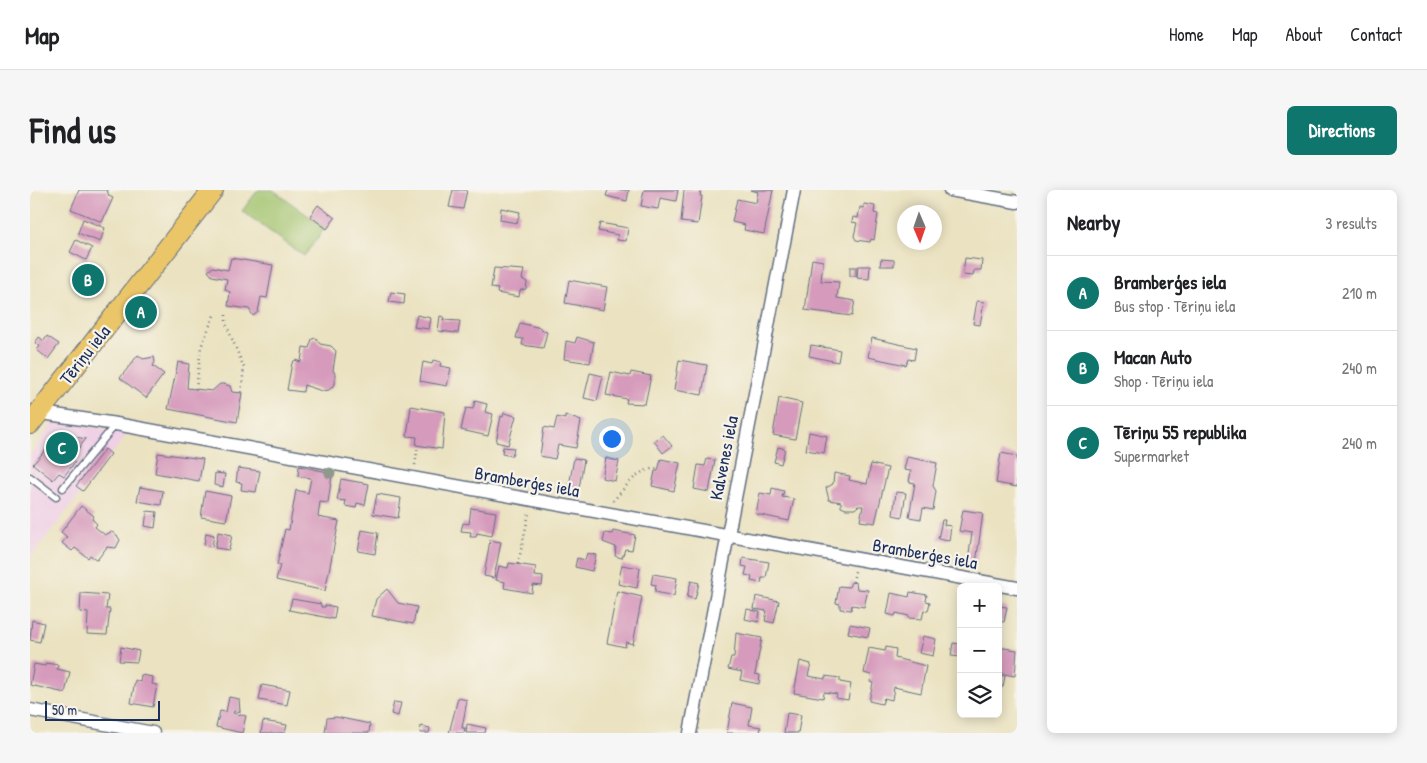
<!DOCTYPE html>
<html lang="en">
<head>
<meta charset="utf-8">
<style>
	body { margin:0; font-family:"Patrick Hand",sans-serif; background:#f6f6f6; color:#202124 }
	.controls { position:absolute; right:15px; bottom:15px; display:grid; overflow:hidden; border-radius:8px; box-shadow:0 2px 12px #0003 }
	.controls button { width:45px; height:45px; display:grid; place-items:center; padding:0; border:0; border-bottom:1px solid #e0e0e0; background:#fff; color:#202124; font:25px sans-serif }
	.compass { position:absolute; left:867px; top:15px; width:45px; height:45px; border-radius:50%; background:#fff; box-shadow:0 2px 12px #0003; rotate:178deg }
	.scale { position:absolute; left:15px; bottom:12px; width:115px; box-sizing:border-box; padding-left:5px; border:2px solid #1b2f5e; border-top:0; font-size:14px; line-height:18px; white-space:nowrap; color:#1b2f5e; -webkit-text-stroke:4px #f7f3e8; paint-order:stroke }
	.you { position:absolute; left:581px; top:248px; width:18px; height:18px; margin:-12px; border:4px solid #fff; border-radius:50%; background:#1a73e8; box-shadow:0 0 0 8px #1a73e833 }
	.badge { display:grid; place-items:center; width:32px; height:32px; border-radius:50%; background:#0f766e; color:#fff; font-size:16px; font-weight:700 }
	.pin { position:absolute; translate:-50% -50%; border:2px solid #fff; box-shadow:0 1px 5px #0006 }
	.list { margin:0; padding:0; list-style:none }
	h2 { display:flex; justify-content:space-between; align-items:center; height:65px; margin:0; padding:0 20px; font-size:21px }
	h2 small { font-size:16px; font-weight:400; color:#757577 }
	.list li { display:grid; grid-template-columns:32px 1fr auto; gap:15px; align-items:center; box-sizing:border-box; height:75px; padding:0 20px; border-top:1px solid #e0e0e0 }
	.list b { display:block; font-size:19px; white-space:nowrap }
	.list p { margin:0; font-size:16px; white-space:nowrap; color:#757577 }
	.list em { font-size:16px; font-style:normal; color:#757577 }
	.icon { flex:none; width:28px; height:28px; fill:none; stroke:currentColor; stroke-width:2; stroke-linecap:round; stroke-linejoin:round }
	.map { position:relative; flex:none; width:987px; height:543px; overflow:hidden; border-radius:8px }
	header { display:flex; align-items:center; gap:30px; box-sizing:border-box; height:70px; padding:0 25px; background:#fff; border-bottom:1px solid #e0e0e0 }
	header strong { font-size:24px }
	nav { display:flex; gap:28px; margin-inline-start:auto; font-size:18px }
	.intro { display:flex; align-items:center; justify-content:space-between; box-sizing:border-box; height:120px; padding:0 30px }
	h1 { margin:0; font-size:35px }
	.button { padding:12px 22px; border-radius:8px; background:#0f766e; color:#fff; font-size:18px; font-weight:700 }
	main { display:flex; gap:30px; padding:0 30px }
	aside { flex:1; background:#fff; border-radius:8px; box-shadow:0 2px 12px #0003 }
	.map>svg:first-child { display:block }
	.built { fill:#efd0e6 }
	.green { fill:#a0c26c; stroke:#5e7865 }
	.building { fill:#d69abc }
	.lines { fill:none; stroke-linecap:round; stroke-linejoin:round }
	.service-casing { stroke:#636e80; stroke-width:9 }
	.minor-casing { stroke:#636e80; stroke-width:15 }
	.primary-casing { stroke:#636e80; stroke-width:22 }
	.path { stroke:#636e80; stroke-width:2.5; stroke-dasharray:1 4; stroke-linecap:butt }
	.service { stroke:#fff; stroke-width:6 }
	.minor { stroke:#fff; stroke-width:12 }
	.primary { stroke:#ebc669; stroke-width:20 }
	.tree { fill:#8e988c }
	.labels { text-anchor:middle; stroke-width:4.5; stroke-linejoin:round; paint-order:stroke }
	.street-label { font-size:18px; fill:#1b2f5e; stroke:#f7f3e8 }
</style>
</head>
<body>
<header>
<strong>Map</strong>
<nav><a>Home</a><a>Map</a><a>About</a><a>Contact</a></nav>
</header>
<div class="intro"><h1>Find us</h1><a class="button">Directions</a></div>
<main>
<div class="map">
<svg width="987" height="543" viewBox="0 0 987 543">
	<rect width="100%" height="100%" fill="#f7f3e8"/>
	<filter id="ink" filterUnits="userSpaceOnUse"><feTurbulence type="fractalNoise" baseFrequency=".02" numOctaves="2"/><feDisplacementMap in="SourceGraphic" scale="10" xChannelSelector="R" yChannelSelector="G"/><feConvolveMatrix kernelMatrix="1 2 1 2 8 2 1 2 1" color-interpolation-filters="sRGB"/></filter>
	<filter id="wash" filterUnits="userSpaceOnUse"><feTurbulence type="fractalNoise" baseFrequency=".0096" numOctaves="4" result="noise"/><feDisplacementMap in="SourceGraphic" scale="20" xChannelSelector="R" yChannelSelector="G"/><feGaussianBlur stdDeviation="1.12" result="paint"/><feColorMatrix in="noise" values="0 0 0 0 0 0 0 0 0 0 0 0 0 0 0 0 0 1.4 0 .05"/><feComposite in="paint" operator="in"/></filter>
	<g filter="url(#wash)">
		<rect width="100%" height="100%" fill="#eae2c0"/>
		<polygon class="built" points="25,231 98,243 0,368 0,265"/>
		<polygon class="green" points="228,0 243,0 295,38 274,66 212,21"/>
		<g id="blocks">
			<g class="building">
				<polygon points="49,0 77,0 79,6 83,8 72,32 41,19"/>
				<polygon points="423,0 437,0 433,19 419,17"/>
				<polygon points="578,0 599,0 597,11 576,6"/>
				<polygon points="614,0 648,0 646,11 630,8 628,19 611,16"/>
				<polygon points="654,0 671,0 670,6 672,6 668,34 651,32"/>
				<polygon points="721,0 743,0 734,44 714,40 715,35 702,32 707,9 726,13 728,2"/>
				<polygon points="834,14 845,16 844,23 848,24 844,50 841,49 840,52 826,50 824,46 827,33 822,32 823,27 828,28 830,17 834,18"/>
				<polygon points="288,15 305,28 297,39 280,26"/>
				<polygon points="471,18 490,22 487,33 470,30"/>
				<polygon points="53,29 75,38 70,52 48,43"/>
				<polygon points="570,33 598,38 596,51 587,50 588,45 568,41"/>
				<polygon points="46,50 62,58 56,70 40,62"/>
				<polygon points="201,68 243,75 237,108 231,107 228,122 223,126 219,119 198,116 200,102 195,100 197,89 182,86 178,81 183,77 198,80"/>
				<polygon points="935,68 952,70 951,80 944,80 943,86 933,85"/>
				<polygon points="782,69 793,71 791,91 809,92 807,108 825,111 822,126 775,120"/>
				<polygon points="851,69 864,70 864,76 850,76"/>
				<polygon points="828,76 840,76 839,89 827,88"/>
				<rect x="820" y="77" width="6" height="9"/>
				<polygon points="464,78 494,80 492,89 497,92 496,99 490,100 489,107 467,103 468,99 461,98"/>
				<polygon points="539,90 577,97 573,120 535,113"/>
				<polygon points="361,102 375,104 374,114 359,112"/>
				<polygon points="947,111 954,112 950,135 943,134"/>
				<polygon points="387,125 401,128 399,139 384,137"/>
				<polygon points="410,126 414,127 413,130 430,131 428,143 408,141"/>
				<polygon points="490,133 511,138 511,140 517,142 513,158 492,155 493,149 486,148"/>
				<polygon points="17,146 29,154 18,169 7,160 10,156 5,153 9,147 14,151"/>
				<polygon points="547,147 564,152 560,173 534,169 536,151 545,153"/>
				<polygon points="286,148 290,154 301,156 306,161 303,180 305,184 305,194 299,200 292,201 274,195 273,202 257,200 262,173 265,170 271,172 273,157 279,158 282,149"/>
				<polygon points="842,148 886,158 884,170 878,169 876,175 838,167"/>
				<polygon points="781,155 810,160 808,172 779,166"/>
				<polygon points="108,165 113,169 124,167 125,172 123,176 134,184 116,208 90,188"/>
				<polygon points="403,170 411,172 410,176 421,178 417,196 390,191 393,172 402,174"/>
				<polygon points="649,170 677,175 672,205 644,200"/>
				<polygon points="148,172 159,174 157,198 182,201 190,194 194,194 200,196 202,202 212,203 207,232 138,219"/>
				<polygon points="581,182 600,186 601,182 621,186 615,214 596,213 597,209 576,205"/>
				<polygon points="560,183 573,186 567,211 554,208"/>
				<polygon points="749,208 772,213 765,249 743,245"/>
				<polygon points="445,211 457,214 455,222 463,224 458,246 431,240 436,218 443,219"/>
				<polygon points="381,216 415,222 412,259 386,255 387,247 377,246"/>
				<polygon points="474,223 486,226 478,255 466,252 471,226 473,227"/>
				<polygon points="535,225 551,231 546,258 528,255 525,269 510,266 514,237 524,239 527,227 535,229"/>
				<polygon points="779,242 797,246 794,263 776,260"/>
				<polygon points="30,244 56,249 41,268 45,272 34,286 29,283 23,290 3,274"/>
				<polygon points="633,245 642,256 633,263 624,251"/>
				<polygon points="473,257 484,258 482,266 472,264"/>
				<polygon points="748,257 755,259 751,274 744,272"/>
				<polygon points="75,259 81,264 53,301 46,296"/>
				<polygon points="128,263 173,269 169,291 125,283"/>
				<polygon points="971,263 987,266 987,297 966,293"/>
				<polygon points="877,267 907,273 903,296 906,301 903,320 893,318 891,329 879,327 885,293 879,292 881,281 874,280"/>
				<polygon points="544,268 554,270 549,298 539,296"/>
				<polygon points="576,268 589,271 585,291 572,288"/>
				<polygon points="631,269 650,273 644,301 622,296 625,281 628,281"/>
				<polygon points="677,269 685,270 679,302 664,299 668,275 675,276"/>
				<polygon points="841,274 858,278 845,333 830,331 833,316 828,316 825,319 816,319 811,317 811,312 799,310 796,298 803,294 804,283 820,286 819,290 837,294"/>
				<polygon points="269,276 298,282 298,284 302,285 298,313 290,312 288,327 309,331 295,401 246,390 250,375 247,375 255,339 259,340 266,300 278,303 281,288 268,286"/>
				<polygon points="208,278 230,281 226,302 211,300 212,293 206,292"/>
				<polygon points="185,283 195,284 193,297 184,295"/>
				<polygon points="311,289 339,294 335,315 327,313 326,318 315,316 316,311 307,310"/>
				<polygon points="110,297 133,301 131,315 107,311"/>
				<polygon points="742,298 754,301 752,307 764,309 759,331 726,324 730,303 741,305"/>
				<polygon points="175,301 201,306 196,331 171,327"/>
				<polygon points="866,302 876,303 872,327 863,325"/>
				<polygon points="347,304 371,308 368,328 343,324"/>
				<polygon points="51,316 64,326 62,329 67,334 65,337 75,345 81,342 86,344 90,350 86,358 77,357 67,370 60,365 58,368 45,358 42,361 32,353 37,347 31,342"/>
				<polygon points="441,318 466,322 462,346 447,343 446,347 440,347 441,342 431,341 433,333 439,334"/>
				<polygon points="933,320 953,323 946,373 938,371 942,343 929,341"/>
				<polygon points="117,321 127,322 125,338 115,336"/>
				<polygon points="912,330 915,330 914,335 921,336 919,351 908,349"/>
				<polygon points="332,340 348,343 345,364 328,361"/>
				<polygon points="583,341 605,345 602,360 595,359 592,368 585,366 586,357 573,352 575,343 582,344"/>
				<polygon points="188,342 202,345 199,360 185,358"/>
				<polygon points="176,343 184,345 182,357 174,355"/>
				<polygon points="460,350 471,352 464,388 454,386"/>
				<polygon points="557,363 566,365 562,381 545,377 547,368 555,370"/>
				<polygon points="713,368 739,372 736,388 732,388 731,393 721,391 722,386 715,385 717,377 712,376"/>
				<polygon points="479,373 506,377 505,386 513,387 512,396 503,395 502,403 474,398 475,392 466,390 469,376 478,378"/>
				<polygon points="592,375 610,378 607,398 588,394"/>
				<polygon points="623,384 647,388 644,406 625,402 626,395 621,394"/>
				<polygon points="661,391 669,393 665,409 657,407"/>
				<polygon points="821,392 826,393 827,399 838,400 834,417 822,415 821,420 810,419 810,414 806,413 809,396 819,397"/>
				<polygon points="357,399 368,413 387,417 383,434 342,426 346,409"/>
				<polygon points="587,401 612,407 603,454 596,452 595,457 577,453"/>
				<polygon points="880,402 897,405 896,411 900,412 898,421 894,420 892,429 878,428 879,426 866,423 865,426 857,424 861,403 879,407"/>
				<polygon points="51,403 78,405 76,419 80,419 77,445 57,444 58,423 50,422"/>
				<polygon points="726,406 749,411 744,433 735,431 737,421 724,419"/>
				<polygon points="262,409 291,414 291,417 295,417 295,415 306,417 304,429 259,420"/>
				<polygon points="968,416 977,417 974,432 968,431"/>
				<polygon points="717,419 730,422 728,432 715,429"/>
				<polygon points="2,430 14,433 10,452 0,450"/>
				<polygon points="820,434 840,438 838,447 818,443"/>
				<polygon points="706,443 732,448 725,484 730,485 729,494 710,490 712,482 698,479 701,467 704,467"/>
				<polygon points="893,446 906,449 903,466 889,463"/>
				<polygon points="923,453 931,454 931,467 921,466"/>
				<polygon points="91,457 109,461 107,472 89,471"/>
				<polygon points="856,457 866,459 865,468 896,476 891,503 864,497 862,510 854,508 852,514 839,511 843,493 840,492 841,485 834,483 839,458 855,461"/>
				<polygon points="968,457 987,460 985,486 968,483"/>
				<polygon points="770,471 781,474 778,486 795,489 795,486 810,488 810,492 821,494 818,510 806,508 807,504 794,502 793,508 764,503"/>
				<polygon points="16,473 28,475 27,479 40,482 35,503 0,495 4,474 15,476"/>
				<polygon points="111,485 123,487 122,494 127,495 123,517 101,513 105,490 110,492"/>
				<polygon points="968,485 975,486 973,497 968,496"/>
				<polygon points="232,495 260,500 257,515 229,510"/>
				<polygon points="199,507 209,509 210,522 204,521 203,523 216,526 212,543 186,537 190,521 196,522"/>
				<polygon points="428,508 437,510 432,538 435,538 434,543 419,543"/>
				<polygon points="364,512 371,513 368,526 361,524"/>
				<polygon points="702,513 722,517 719,535 731,537 730,543 697,543"/>
				<polygon points="757,523 771,525 768,543 754,543"/>
				<polygon points="306,527 340,534 339,543 295,543 297,528"/>
				<polygon points="233,531 257,535 255,543 231,543"/>
				<polygon points="437,534 456,538 455,543 436,543"/>
				<polygon points="391,536 400,538 399,543 390,543"/>
			</g>
		</g>
	</g>
	<g filter="url(#ink)">
		<use href="#blocks" fill-opacity="0" stroke="#636e80" stroke-width="1"/>
		<g class="lines">
			<g class="service-casing">
				<g id="service">
					<polyline points="0,287 26,307"/>
					<polyline points="33,298 86,234"/>
				</g>
			</g>
			<g class="minor-casing">
				<g id="minor">
					<polyline points="920,0 987,12"/>
					<polyline points="5,222 86,234 987,398"/>
					<polyline points="0,520 123,543"/>
					<polyline points="660,543 764,0"/>
				</g>
			</g>
			<g class="primary-casing">
				<polyline id="primary" points="0,234 183,0"/>
			</g>
			<g class="path">
				<polyline points="196,125 196,134 214,178 211,203"/>
				<polyline points="166,199 171,157 185,123"/>
				<polyline points="385,275 388,256"/>
				<path d="M 583,311 C 596,297 609,276 629,279"/>
				<polyline points="488,374 499,323"/>
				<polyline points="823,392 825,381"/>
			</g>
			<use href="#service" class="service"/>
			<use href="#minor" class="minor"/>
			<use href="#primary" class="primary"/>
		</g>
		<circle class="tree" cx="300" cy="283" r="5.5"/>
	</g>
	<g class="labels">
		<g class="street-label">
			<text transform="translate(55 165) rotate(-52)" y="6">Tēriņu iela</text>
			<text transform="translate(694 268) rotate(-79)" y="6">Kalvenes iela</text>
			<text transform="translate(497 292) rotate(10)" y="6">Bramberģes iela</text>
			<text transform="translate(895 364) rotate(10)" y="6">Bramberģes iela</text>
		</g>
	</g>
</svg>
<div class="controls">
<button>+</button>
<button>−</button>
<button><svg class="icon" aria-label="layers" viewBox="0 0 24 24"><path d="M12 4l9 5-9 5-9-5zM3 14l9 5 9-5"/></svg></button>
</div>
<svg class="compass" viewBox="-18 -18 36 36"><path d="M0-13l5 13h-10z" fill="#e53935"/><path d="M0 13l5-13h-10z" fill="#757577"/></svg>
<div class="scale">50 m</div>
<div class="you"></div>
<div class="pin badge" style="left:111px;top:122px">A</div>
<div class="pin badge" style="left:58px;top:90px">B</div>
<div class="pin badge" style="left:32px;top:258px">C</div>
</div>
<aside>
<h2>Nearby<small>3 results</small></h2>
<ul class="list">
<li><span class="badge">A</span><div><b>Bramberģes iela</b><p>Bus stop · Tēriņu iela</p></div><em>210 m</em></li>
<li><span class="badge">B</span><div><b>Macan Auto</b><p>Shop · Tēriņu iela</p></div><em>240 m</em></li>
<li><span class="badge">C</span><div><b>Tēriņu 55 republika</b><p>Supermarket</p></div><em>240 m</em></li>
</ul>
</aside>
</main>
</body>
</html>
